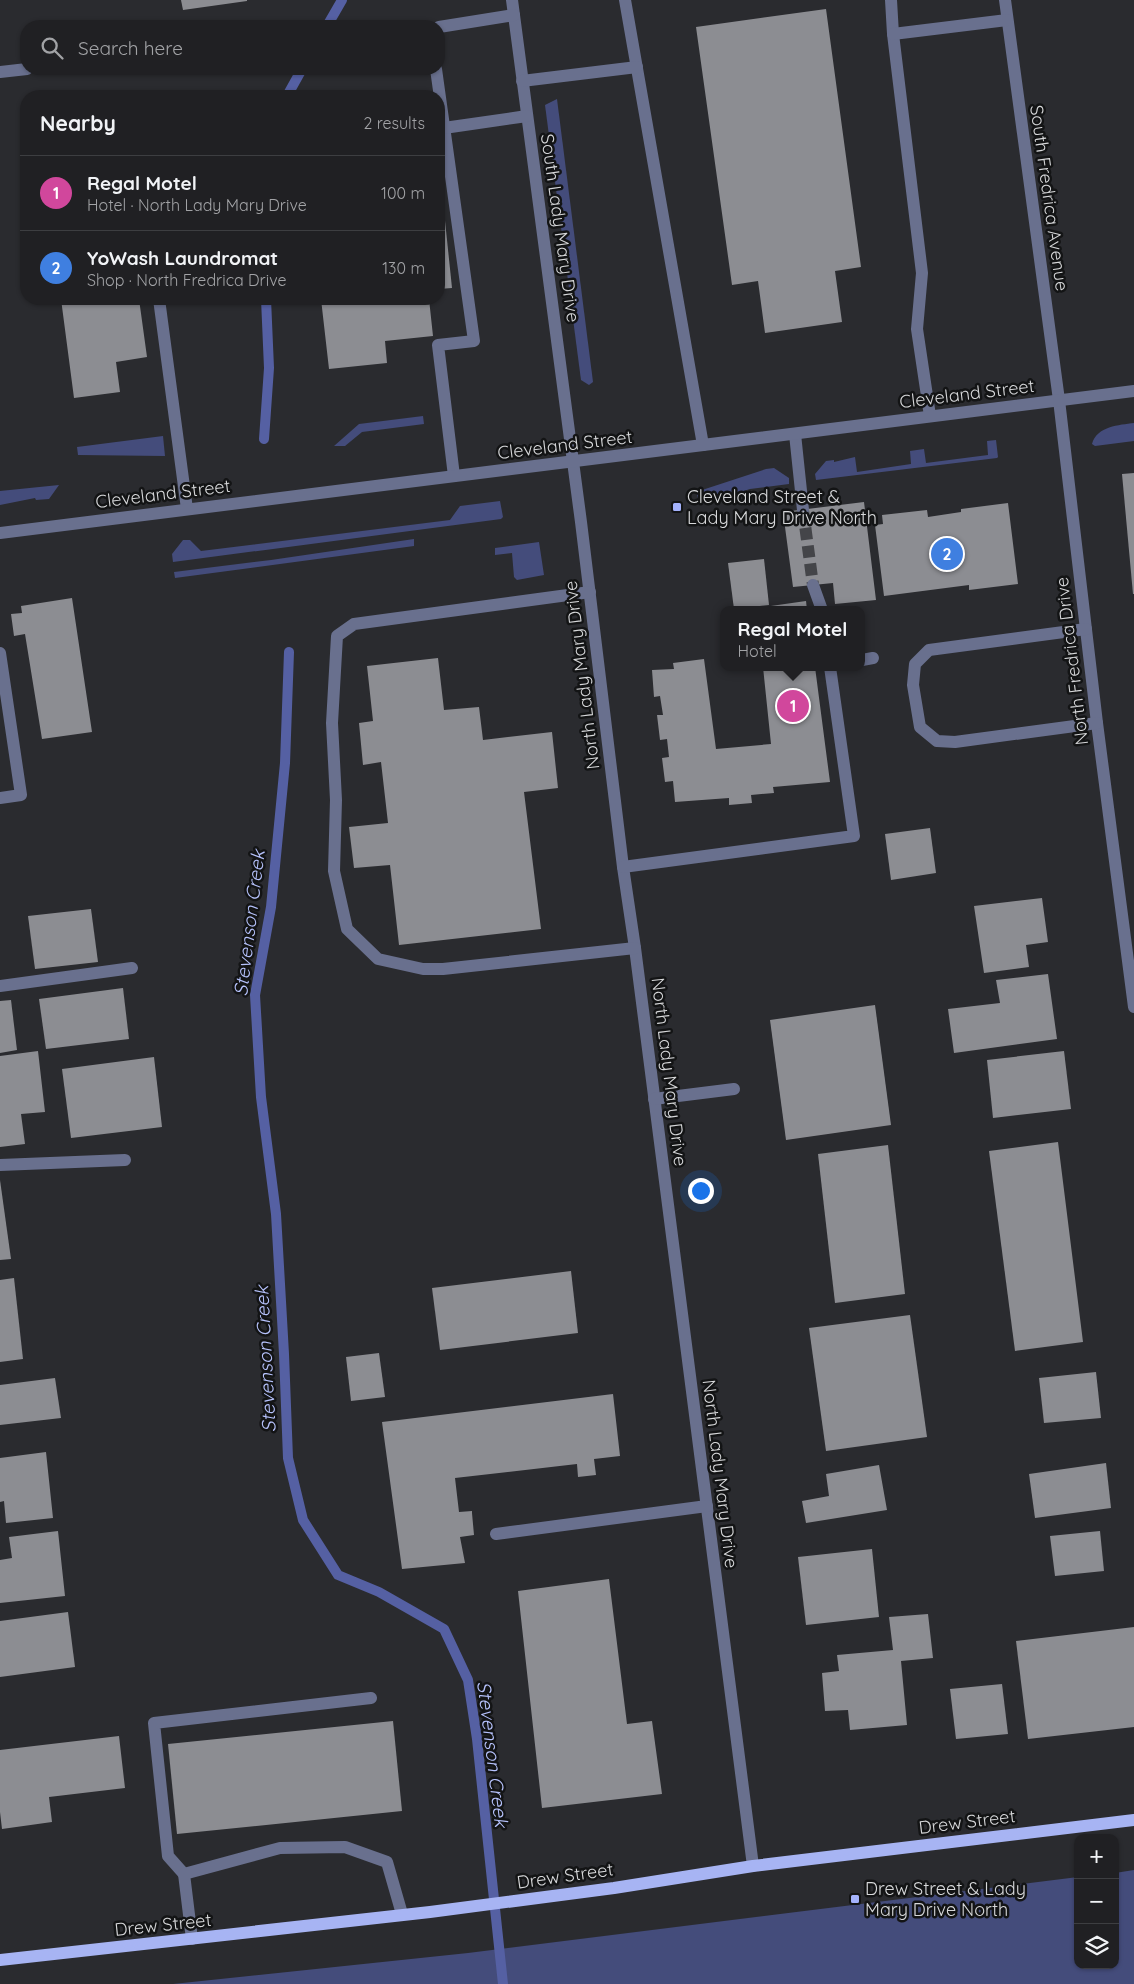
<!DOCTYPE html>
<html lang="en">
<head>
<meta charset="utf-8">
<style>
	body { margin:0; font-family:Quicksand,sans-serif; background:#28282b; color:#f1f3f6 }
	.controls { position:absolute; right:15px; bottom:15px; display:grid; overflow:hidden; border-radius:10px; box-shadow:0 1px 4px #0004 }
	.controls button { width:45px; height:45px; display:grid; place-items:center; padding:0; border:0; border-bottom:1px solid #3d3e41; background:#202023; color:#f1f3f6; font:25px sans-serif }
	.you { position:absolute; left:700px; top:1190px; width:18px; height:18px; margin:-12px; border:4px solid #fff; border-radius:50%; background:#1a73e8; box-shadow:0 0 0 8px #1a73e833 }
	.badge { display:grid; place-items:center; width:32px; height:32px; border-radius:50%; background:#a4b2fc; color:#fff; font-size:16px; font-weight:700 }
	.pin { position:absolute; translate:-50% -50%; border:2px solid #fff; box-shadow:0 1px 5px #0006 }
	.popup { position:absolute; left:720px; top:606px; width:145px; height:65px; box-sizing:border-box; display:grid; place-content:center; border-radius:10px; background:#202023; filter:drop-shadow(0 1px 4px #0005); font-size:16px; white-space:nowrap; color:#a2a3a6 }
	.popup b { font-size:19px; color:#f1f3f6 }
	.popup::after { content:''; position:absolute; left:50%; top:100%; margin-left:-10px; border:10px solid transparent; border-top-color:#202023 }
	.list { margin:0; padding:0; list-style:none }
	h2 { display:flex; justify-content:space-between; align-items:center; height:65px; margin:0; padding:0 20px; font-size:21px }
	h2 small { font-size:16px; font-weight:400; color:#a2a3a6 }
	.list li { display:grid; grid-template-columns:32px 1fr auto; gap:15px; align-items:center; box-sizing:border-box; height:75px; padding:0 20px; border-top:1px solid #3d3e41 }
	.list b { display:block; font-size:19px; white-space:nowrap }
	.list p { margin:0; font-size:16px; white-space:nowrap; color:#a2a3a6 }
	.list em { font-size:16px; font-style:normal; color:#a2a3a6 }
	.icon { flex:none; width:28px; height:28px; fill:none; stroke:currentColor; stroke-width:2; stroke-linecap:round; stroke-linejoin:round }
	.map { position:relative; flex:none; width:1134px; height:1984px; overflow:hidden }
	.search { position:absolute; background:#202023; box-shadow:0 1px 4px #0004; left:20px; top:20px; width:425px; height:55px; display:flex; align-items:center; gap:12px; box-sizing:border-box; padding:0 18px; border-radius:20px; color:#a2a3a6; font-size:19px }
	.panel { position:absolute; background:#202023; box-shadow:0 1px 4px #0004; left:20px; top:90px; width:425px; height:215px; border-radius:20px }
	.map>svg:first-child { display:block }
	.green { fill:#444c7b }
	.lines { fill:none; stroke-linecap:round; stroke-linejoin:round }
	.stream { stroke:#5560a3; stroke-width:10 }
	.building { fill:#8c8d92 }
	.minor-tunnel { stroke:#444549; stroke-width:12; stroke-dasharray:12 6; stroke-linecap:butt }
	.minor { stroke:#69708e; stroke-width:12 }
	.major { stroke:#a7b4f3; stroke-width:12 }
	.poi-dot { fill:#a4b2fc; stroke:#131415; stroke-width:2 }
	.labels { text-anchor:middle; stroke-width:5; stroke-linejoin:round; paint-order:stroke }
	.street-label { font-size:18px; fill:#d7d8da; stroke:#131415 }
	.poi-label { font-size:18px; fill:#d7d8da; stroke:#131415; text-anchor:start }
	.water-label { font-size:19px; font-style:italic; fill:#b6c2fc; stroke:#131415 }
</style>
</head>
<body>
<div class="map">
<svg width="1134" height="1984" viewBox="0 0 1134 1984">
	<rect width="100%" height="100%" fill="#2a2b2f"/>
	<g class="green">
		<polygon points="557,99 593,382 589,385 581,380 545,105"/>
		<polygon points="423,416 424,424 362,432 345,446 334,446 359,424"/>
		<path d="M 1134,423 L 1134,441 L 1095,446 L 1092,444 C 1097,426 1119,425 1134,423 Z"/>
		<polygon points="163,436 165,456 78,455 77,447"/>
		<polygon points="996,440 998,457 997,458 816,480 815,474 826,461 834,460 834,462 855,457 857,472 911,464 910,451 924,449 926,463 988,455 987,441"/>
		<polygon points="774,468 789,478 789,484 750,489 700,505 696,492 766,469"/>
		<polygon points="59,485 49,499 36,500 35,498 0,505 0,491"/>
		<polygon points="500,501 503,517 501,519 173,562 172,554 183,540 190,540 201,551 450,520 460,506"/>
		<polygon points="414,539 414,546 175,578 174,572 271,560"/>
		<polygon points="539,542 544,575 517,580 514,577 512,553 495,555 495,548"/>
		<polygon points="1134,1870 1134,1984 173,1984 468,1953 1078,1877 1078,1965 1115,1965 1115,1873"/>
	</g>
	<g class="lines">
		<g class="stream">
			<polyline points="327,26 342,0"/>
			<polyline points="287,96 302,69"/>
			<polyline points="264,439 269,368 266,299"/>
			<polyline points="289,652 285,763 271,907 255,995 261,1097 276,1214 284,1354 288,1458 303,1520 338,1575 379,1592 444,1629 468,1680 477,1739 503,1984"/>
		</g>
	</g>
	<g class="building">
		<polygon points="181,0 247,0 247,1 183,10"/>
		<polygon points="826,9 861,267 835,271 842,322 765,333 758,281 732,285 696,27"/>
		<polygon points="441,182 452,288 439,289 439,183"/>
		<polygon points="61,299 139,299 147,357 116,362 120,392 74,398"/>
		<polygon points="321,299 429,299 433,336 385,341 387,363 329,369"/>
		<polygon points="1134,473 1134,594 1133,594 1122,474"/>
		<polygon points="864,502 876,600 835,604 833,583 793,587 783,512"/>
		<polygon points="1008,503 1018,584 969,590 969,585 884,596 875,525 883,524 882,515 927,510 928,517 961,512 961,509"/>
		<polygon points="764,559 769,605 734,609 728,563"/>
		<polygon points="72,598 92,732 42,739 25,634 14,636 11,614 22,613 21,606"/>
		<polygon points="806,601 807,610 756,610 756,608"/>
		<polygon points="438,658 444,710 479,707 483,740 552,732 558,788 524,792 541,929 399,945 390,865 354,868 349,827 388,823 381,762 363,765 359,723 373,721 367,666"/>
		<polygon points="704,659 716,749 771,744 763,667 815,667 830,782 773,787 774,793 751,795 752,803 729,805 729,798 675,802 673,781 665,782 662,758 669,757 667,739 660,740 657,715 663,715 660,696 654,697 652,670 674,669 673,663"/>
		<polygon points="930,828 936,873 891,880 885,834"/>
		<polygon points="1042,898 1048,942 1026,945 1029,967 984,973 974,906"/>
		<polygon points="91,909 98,962 35,969 28,916"/>
		<polygon points="1048,974 1057,1039 954,1053 948,1009 1000,1003 996,980"/>
		<polygon points="123,988 129,1039 46,1049 39,999"/>
		<polygon points="11,1000 17,1050 0,1053 0,1001"/>
		<polygon points="875,1005 891,1125 786,1140 770,1020"/>
		<polygon points="38,1051 45,1112 21,1114 25,1144 0,1147 0,1056"/>
		<polygon points="1064,1051 1071,1109 993,1118 987,1060"/>
		<polygon points="154,1057 162,1127 71,1138 62,1069"/>
		<polygon points="1058,1142 1083,1342 1015,1351 989,1151"/>
		<polygon points="888,1145 905,1294 835,1303 818,1154"/>
		<polygon points="0,1180 11,1259 0,1260"/>
		<polygon points="571,1271 578,1333 440,1350 432,1288"/>
		<polygon points="14,1278 23,1359 0,1362 0,1280"/>
		<polygon points="910,1315 927,1437 826,1451 809,1328"/>
		<polygon points="379,1353 385,1397 351,1401 346,1357"/>
		<polygon points="1096,1372 1101,1418 1044,1423 1039,1378"/>
		<polygon points="55,1378 61,1418 0,1425 0,1385"/>
		<polygon points="613,1394 620,1456 594,1459 596,1475 578,1477 577,1464 455,1478 459,1512 472,1511 472,1513 474,1535 460,1537 465,1563 402,1569 382,1422"/>
		<polygon points="46,1452 53,1518 6,1523 4,1501 0,1502 0,1458"/>
		<polygon points="1106,1463 1111,1508 1035,1518 1029,1474"/>
		<polygon points="879,1465 887,1510 806,1523 802,1501 829,1496 826,1474"/>
		<polygon points="58,1531 65,1596 0,1603 0,1560 12,1558 9,1537"/>
		<polygon points="1100,1531 1104,1571 1055,1576 1050,1536"/>
		<polygon points="872,1549 879,1617 806,1625 798,1557"/>
		<polygon points="609,1579 627,1724 652,1721 662,1794 542,1808 518,1591"/>
		<polygon points="68,1612 75,1667 0,1677 0,1621"/>
		<polygon points="928,1614 933,1658 901,1661 907,1725 850,1730 848,1710 825,1711 822,1673 839,1671 837,1655 893,1650 889,1617"/>
		<polygon points="1134,1627 1134,1727 1028,1739 1016,1641"/>
		<polygon points="1002,1684 1008,1734 956,1739 950,1689"/>
		<polygon points="393,1721 402,1811 177,1834 168,1744"/>
		<polygon points="119,1736 125,1788 49,1797 52,1822 2,1829 0,1812 0,1750"/>
	</g>
	<g class="lines">
		<polyline class="minor-tunnel" points="803,510 813,585"/>
		<g class="minor">
			<polyline points="512,0 581,522 623,867 635,948 753,1866"/>
			<polyline points="625,0 703,445"/>
			<polyline points="891,0 893,34 922,273 917,329 930,416"/>
			<polyline points="1005,0 1059,400 1097,723 1134,1007"/>
			<polyline points="439,27 514,15"/>
			<polyline points="893,34 1007,20"/>
			<polyline points="436,69 474,341 438,345 454,476"/>
			<polyline points="0,72 27,69"/>
			<polyline points="522,81 637,67"/>
			<polyline points="444,128 527,116"/>
			<polyline points="159,299 187,509"/>
			<polyline points="795,434 803,510"/>
			<polyline points="0,533 1134,391"/>
			<polyline points="813,585 822,610"/>
			<polyline points="590,592 354,624 337,636 332,723 336,800 334,871 347,929 378,959 423,969 443,969 635,948"/>
			<polyline points="1086,629 929,650 915,664 913,685 920,727 937,741 955,742 1097,723"/>
			<polyline points="0,653 21,795 0,798"/>
			<polyline points="862,660 873,658"/>
			<polyline points="623,867 854,836 830,667"/>
			<polyline points="0,986 132,968"/>
			<polyline points="654,1099 734,1089"/>
			<polyline points="0,1165 125,1160"/>
			<polyline points="496,1534 707,1506"/>
			<polyline points="184,1874 168,1856 154,1723 371,1698"/>
			<polyline points="192,1939 184,1874 280,1848 345,1847 387,1862 402,1914"/>
		</g>
		<polyline class="major" points="0,1960 430,1912 614,1888 753,1866 1134,1820"/>
	</g>
	<g class="poi-dot">
		<rect x="672" y="502" width="10" height="10" rx="2.5"/>
		<rect x="850" y="1894" width="10" height="10" rx="2.5"/>
	</g>
	<g class="labels">
		<g class="street-label">
			<text transform="translate(1049 198) rotate(82)" y="6">South Fredrica Avenue</text>
			<text transform="translate(560 228) rotate(82)" y="6">South Lady Mary Drive</text>
			<text transform="translate(967 394) rotate(-7)" y="6">Cleveland Street</text>
			<text transform="translate(565 445) rotate(-7)" y="6">Cleveland Street</text>
			<text transform="translate(163 494) rotate(-7)" y="6">Cleveland Street</text>
			<text transform="translate(1072 661) rotate(-97)" y="6">North Fredrica Drive</text>
			<text transform="translate(582 675) rotate(-97)" y="6">North Lady Mary Drive</text>
			<text transform="translate(669 1072) rotate(83)" y="6">North Lady Mary Drive</text>
			<text transform="translate(720 1474) rotate(83)" y="6">North Lady Mary Drive</text>
			<text transform="translate(967 1822) rotate(-7)" y="6">Drew Street</text>
			<text transform="translate(565 1876) rotate(-8)" y="6">Drew Street</text>
			<text transform="translate(163 1925) rotate(-6)" y="6">Drew Street</text>
		</g>
		<g class="poi-label">
			<text x="687" y="503">Cleveland Street &amp;<tspan x="687" dy="21">Lady Mary Drive North</tspan></text>
			<text x="865" y="1895">Drew Street &amp; Lady<tspan x="865" dy="21">Mary Drive North</tspan></text>
		</g>
		<g class="water-label">
			<text transform="translate(249 923) rotate(-83)" y="7">Stevenson Creek</text>
			<text transform="translate(265 1359) rotate(-93)" y="7">Stevenson Creek</text>
			<text transform="translate(493 1754) rotate(83)" y="7">Stevenson Creek</text>
		</g>
	</g>
</svg>
<div class="controls">
<button>+</button>
<button>−</button>
<button><svg class="icon" aria-label="layers" viewBox="0 0 24 24"><path d="M12 4l9 5-9 5-9-5zM3 14l9 5 9-5"/></svg></button>
</div>
<div class="you"></div>
<div class="pin badge" style="left:793px;top:706px;background:#d1479c">1</div>
<div class="popup"><b>Regal Motel</b>Hotel</div>
<div class="pin badge" style="left:947px;top:554px;background:#3f7fe0">2</div>
<div class="search"><svg class="icon" aria-label="search" viewBox="0 0 24 24"><circle cx="10" cy="10" r="6"/><path d="M15 15l6 6"/></svg>Search here</div>
<section class="panel">
<h2>Nearby<small>2 results</small></h2>
<ul class="list">
<li><span class="badge" style="background:#d1479c">1</span><div><b>Regal Motel</b><p>Hotel · North Lady Mary Drive</p></div><em>100 m</em></li>
<li><span class="badge" style="background:#3f7fe0">2</span><div><b>YoWash Laundromat</b><p>Shop · North Fredrica Drive</p></div><em>130 m</em></li>
</ul>
</section>
</div>
</body>
</html>
